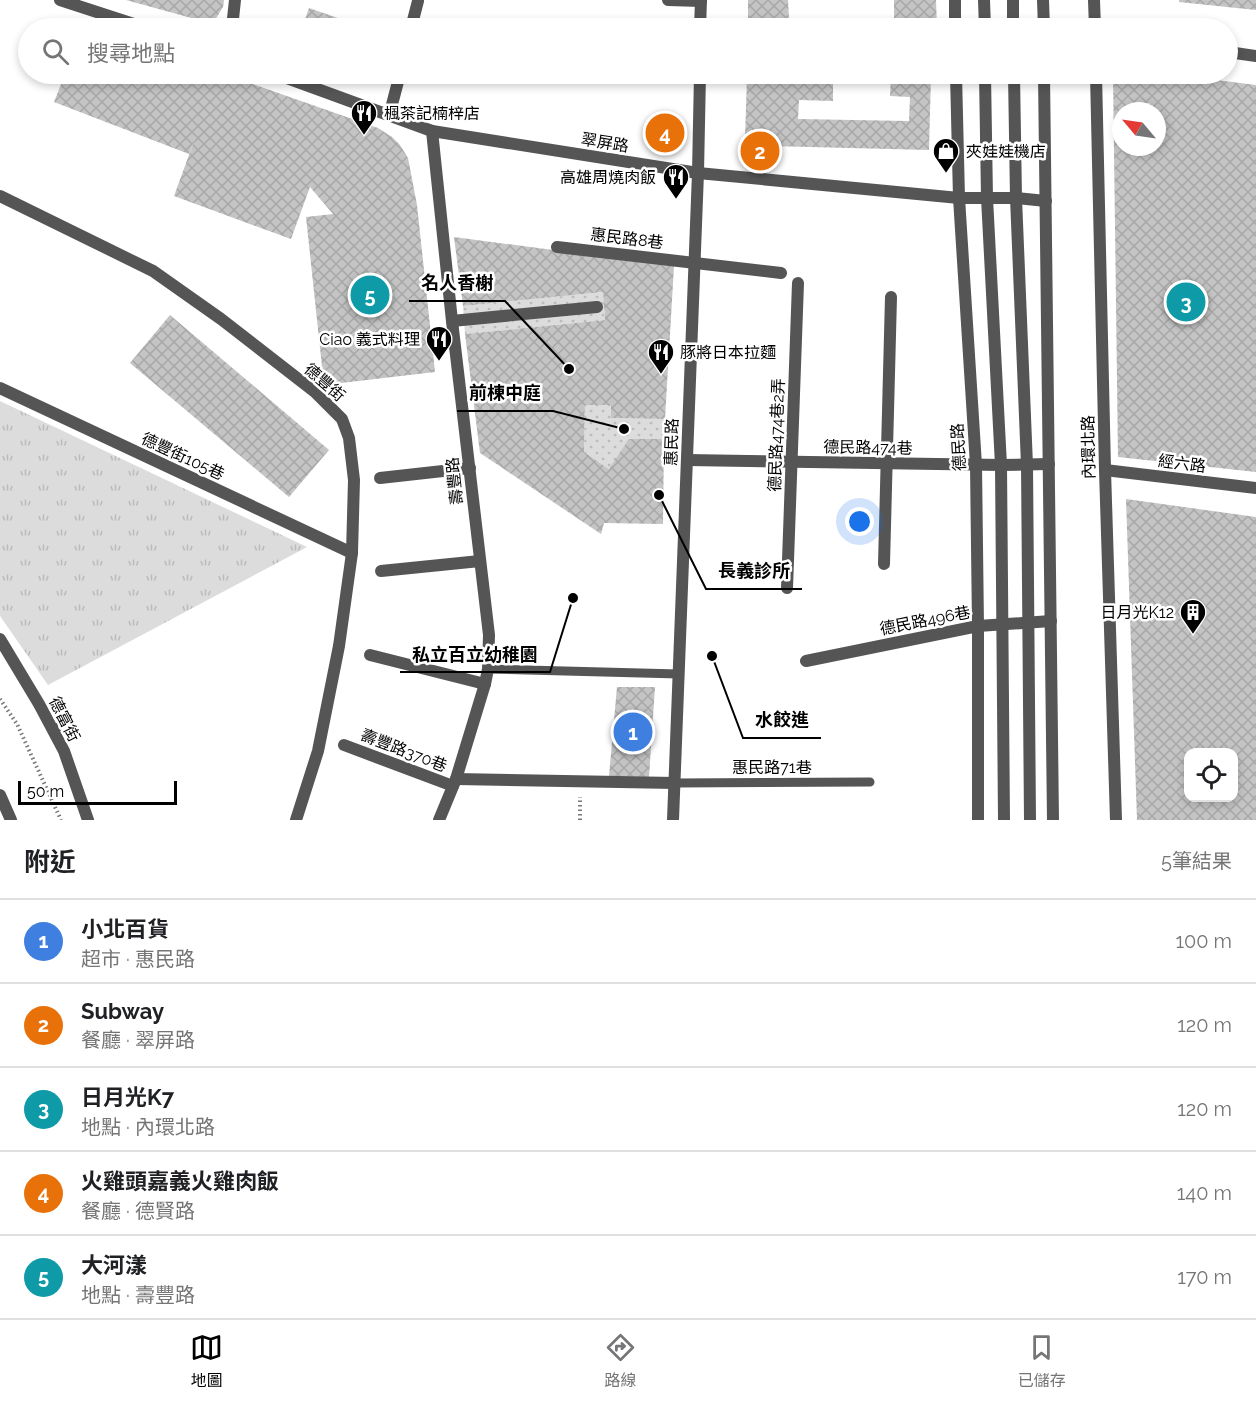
<!DOCTYPE html>
<html lang="zh-TW">
<head>
<meta charset="utf-8">
<style>
	body { margin:0; font-family:Raleway,"Noto Sans TC",sans-serif; background:#f2f2f2; color:#202124 }
	.controls { position:absolute; right:18px; bottom:18px; display:grid; overflow:hidden; border-radius:12px; box-shadow:0 3px 9px #0003 }
	.controls button { width:54px; height:54px; display:grid; place-items:center; padding:0; border:0; border-bottom:2px solid #e0e0e0; background:#fff; color:#202124; font:30px sans-serif }
	.compass { position:absolute; left:1112px; top:102px; width:54px; height:54px; border-radius:50%; background:#fff; box-shadow:0 3px 9px #0003; rotate:299deg }
	.scale { position:absolute; left:18px; bottom:15px; width:159px; box-sizing:border-box; padding-left:6px; border:3px solid #000; border-top:0; font-size:16px; line-height:21px; white-space:nowrap; color:#000; -webkit-text-stroke:4px #fff; paint-order:stroke }
	.you { position:absolute; left:860px; top:522px; width:21px; height:21px; margin:-15px; border:4px solid #fff; border-radius:50%; background:#1a73e8; box-shadow:0 0 0 9px #1a73e833 }
	.badge { display:grid; place-items:center; width:39px; height:39px; border-radius:50%; background:#000; color:#fff; font-size:20px; font-weight:700 }
	.pin { position:absolute; translate:-50% -50%; border:3px solid #fff; box-shadow:0 2px 6px #0006 }
	.list { margin:0; padding:0; list-style:none }
	h2 { display:flex; justify-content:space-between; align-items:center; height:78px; margin:0; padding:0 24px; font-size:26px }
	h2 small { font-size:20px; font-weight:400; color:#757577 }
	.list li { display:grid; grid-template-columns:39px 1fr auto; gap:18px; align-items:center; box-sizing:border-box; height:84px; padding:0 24px; border-top:2px solid #e0e0e0 }
	.list b { display:block; font-size:22px; white-space:nowrap }
	.list p { margin:0; font-size:20px; white-space:nowrap; color:#757577 }
	.list em { font-size:20px; font-style:normal; color:#757577 }
	.icon { flex:none; width:33px; height:33px; fill:none; stroke:currentColor; stroke-width:2; stroke-linecap:round; stroke-linejoin:round }
	.map { position:relative; flex:none; width:1256px; height:820px; overflow:hidden }
	.search { position:absolute; background:#fff; box-shadow:0 3px 9px #0003; left:18px; right:18px; top:18px; height:66px; display:flex; align-items:center; gap:15px; box-sizing:border-box; padding:0 21px; border-radius:33px; color:#757577; font-size:22px }
	.sheet { height:498px; background:#fff }
	nav { display:flex; justify-content:space-around; align-items:center; box-sizing:border-box; height:84px; border-top:2px solid #e0e0e0; background:#fff; font-size:16px; color:#757577 }
	nav a { display:grid; justify-items:center; gap:3px }
	nav .on { color:#000 }
	.map>svg:first-child { display:block }
	.grass { fill:url(#grass-tufts) }
	.park { fill:url(#park-dots) }
	.building { fill:url(#building-cross-hatch); fill-rule:evenodd }
	.lines { fill:none; stroke-linecap:round; stroke-linejoin:round }
	.path { stroke:#777; stroke-width:4; stroke-dasharray:1.5 3; stroke-linecap:butt }
	.service { stroke:#555; stroke-width:9 }
	.minor { stroke:#555; stroke-width:12 }
	.tertiary { stroke:#555; stroke-width:12 }
	.labels { text-anchor:middle; stroke-width:5; stroke-linejoin:round; paint-order:stroke }
	.poi-label { font-size:16px; fill:#000; stroke:#fff; text-anchor:start }
	.street-label { font-size:16px; fill:#000; stroke:#fff }
	.leader { fill:none; stroke:#000; stroke-width:2 }
	.callout-dot { fill:#000; stroke:#fff; stroke-width:2 }
	.callout-label { font-size:18px; text-anchor:middle; font-weight:bold; fill:#000; stroke:#fff; stroke-width:5; stroke-linejoin:round; paint-order:stroke }
</style>
</head>
<body>
<div class="map">
<svg width="1256" height="820" viewBox="0 0 1256 820">
	<defs>
		<pattern id="grass-tufts" width="24" height="20" patternUnits="userSpaceOnUse" patternTransform="scale(1.5)"><rect width="24" height="20" fill="#dcdcdc"/><path d="M3 7l-1-3M5 7V3M7 7l1-3M15 17l-1-3M17 17v-4M19 17l1-3" fill="none" stroke="#bbb"/></pattern>
		<pattern id="park-dots" width="8" height="8" patternUnits="userSpaceOnUse" patternTransform="scale(1.5)"><rect width="8" height="8" fill="#dcdcdc"/><path d="M2 2h.1M6 6h.1" fill="none" stroke="#bbb" stroke-width="1.8" stroke-linecap="round"/></pattern>
		<pattern id="building-cross-hatch" width="8" height="8" patternUnits="userSpaceOnUse" patternTransform="scale(1.5)"><rect width="8" height="8" fill="#c4c4c4"/><path d="M0 0l8 8M0 8l8-8" fill="none" stroke="#a7a7a7"/></pattern>
	</defs>
	<rect width="100%" height="100%" fill="#fff"/>
	<polygon class="grass" points="0,401 307,547 48,685 0,616"/>
	<g class="park">
		<polygon points="603,292 605,320 465,334 463,306"/>
		<polygon points="585,405 611,405 611,418 665,419 664,439 609,469 584,452"/>
	</g>
	<g class="building">
		<polygon points="126,0 224,0 223,7 215,20 206,22"/>
		<polygon points="748,0 788,0 789,19 894,18 894,0 936,0 937,28 748,28"/>
		<polygon points="1179,0 1256,0 1256,10 1179,2"/>
		<polygon points="309,8 358,25 365,28 302,28"/>
		<polygon points="85,21 103,28 82,28"/>
		<polygon points="65,74 224,74 378,128 392,137 400,145 408,158 417,205 435,372 324,385 306,217 333,214 310,187 291,239 174,196 197,133 189,154 54,102"/>
		<polygon points="372,74 394,74 392,81"/>
		<path d="M 1113,74 L 1168,74 L 1256,85 L 1256,472 L 1118,457 ZM 1121,111 L 1157,111 L 1157,147 L 1121,147 Z"/>
		<polygon points="747,75 833,78 833,101 799,100 798,119 909,121 910,97 890,96 891,76 931,77 929,150 770,146 770,140 745,140"/>
		<polygon points="454,237 674,266 665,419 611,418 611,405 585,405 584,452 609,469 629,439 664,439 663,524 604,523 601,534 480,453 465,334 605,320 603,292 463,306"/>
		<polygon points="170,315 329,450 289,497 130,363"/>
		<path d="M 1126,499 L 1256,517 L 1256,820 L 1137,820 ZM 1188,752 L 1234,752 L 1234,798 L 1188,798 Z"/>
		<polygon points="617,687 655,687 649,777 609,776"/>
	</g>
	<g class="lines">
		<g class="path">
			<polyline points="0,699 17,724 61,820"/>
			<polyline points="580,820 580,797"/>
		</g>
		<g class="service">
			<polyline points="488,669 679,674"/>
			<polyline points="53,730 64,724"/>
			<polyline points="675,783 870,782"/>
		</g>
		<g class="minor">
			<polyline points="60,0 146,28"/>
			<polyline points="668,0 701,1"/>
			<polyline points="955,0 955,28"/>
			<polyline points="1043,0 1044,28"/>
			<polyline points="1094,0 1095,28"/>
			<polyline points="232,28 235,0"/>
			<polyline points="411,28 418,1"/>
			<polyline points="700,28 701,0"/>
			<polyline points="1228,52 1256,56"/>
			<polyline points="276,74 432,131 698,173 959,198 1016,198 1046,201"/>
			<polyline points="956,74 959,198 976,465 978,626 978,820"/>
			<polyline points="1044,74 1053,820"/>
			<polyline points="1096,74 1105,470 1116,820"/>
			<polyline points="389,116 400,74"/>
			<polyline points="432,131 452,321 489,635 488,669 485,684 456,779 439,820"/>
			<polyline points="0,196 153,271 221,319 315,392 342,419 349,438 354,480 352,553 339,646 318,751 296,820"/>
			<polyline points="557,247 781,273"/>
			<polyline points="452,321 597,307"/>
			<polyline points="0,388 352,553"/>
			<polyline points="687,460 1001,465 1049,464"/>
			<polyline points="1105,470 1256,488"/>
			<polyline points="380,478 470,468"/>
			<polyline points="884,564 891,297"/>
			<polyline points="381,571 480,561"/>
			<polyline points="787,588 798,283"/>
			<polyline points="0,639 39,704 64,751 88,820"/>
			<polyline points="370,655 485,684"/>
			<polyline points="806,661 978,626 1051,621"/>
			<polyline points="344,745 453,786"/>
			<polyline points="456,779 675,783"/>
			<polyline points="0,795 11,820"/>
			<polyline points="673,820 698,173 700,74"/>
		</g>
		<g class="tertiary">
			<polyline points="984,0 985,28"/>
			<polyline points="1013,0 1013,28"/>
			<polyline points="985,74 987,198 1001,465 1004,820"/>
			<polyline points="1014,74 1016,198 1027,465 1030,820"/>
		</g>
	</g>
	<defs>
		<g id="restaurant-pin" transform="scale(1.35)"><path d="M0 17L-7.5 6A9.5 9.5 0 1 1 7.5 6Z" fill="#000" stroke="#fff"/><path d="M-5-6h1v4h1v-4h1v4h1v-4h1v5L-1.5 .5V6h-2V.5L-5-1ZM5-6V6H3V1.5H1.5Q1.5-4 5-6Z" fill="#fff"/></g>
		<g id="shop-pin" transform="scale(1.35)"><path d="M0 17L-7.5 6A9.5 9.5 0 1 1 7.5 6Z" fill="#000" stroke="#fff"/><path d="M-5-2.5h2.3a2.7 3.5 0 0 1 5.4 0H5L5.5 6h-11ZM-1.5-2.5h3a1.5 2.3 0 0 0-3 0Z" fill="#fff"/></g>
		<g id="building-pin" transform="scale(1.35)"><path d="M0 17L-7.5 6A9.5 9.5 0 1 1 7.5 6Z" fill="#000" stroke="#fff"/><path d="M-4-6H4V6H1V3H-1V6H-4ZM-2.5-4.3h1.7v1.8h-1.7ZM.8-4.3h1.7v1.8H.8ZM-2.5-1h1.7V.8h-1.7ZM.8-1h1.7V.8H.8Z" fill="#fff"/></g>
	</defs>
	<g fill-rule="evenodd">
		<use href="#restaurant-pin" x="364" y="113"/>
		<use href="#shop-pin" x="946" y="151"/>
		<use href="#restaurant-pin" x="676" y="177"/>
		<use href="#restaurant-pin" x="439" y="339"/>
		<use href="#restaurant-pin" x="661" y="352"/>
		<use href="#building-pin" x="1193" y="612"/>
	</g>
	<g class="labels">
		<g class="poi-label">
			<text x="384" y="119">楓茶記楠梓店</text>
			<text x="966" y="157">夾娃娃機店</text>
			<text x="656" y="183" text-anchor="end">高雄周燒肉飯</text>
			<text x="420" y="345" text-anchor="end">Ciao 義式料理</text>
			<text x="680" y="358">豚將日本拉麵</text>
			<text x="1174" y="618" text-anchor="end">日月光K12</text>
		</g>
		<g class="street-label">
			<text transform="translate(605 142) rotate(9)" y="6">翠屏路</text>
			<text transform="translate(627 238) rotate(7)" y="6">惠民路8巷</text>
			<text transform="translate(325 382) rotate(41)" y="6">德豐街</text>
			<text transform="translate(776 435) rotate(-88)" y="6">德民路474巷2弄</text>
			<text transform="translate(671 442) rotate(-88)" y="6">惠民路</text>
			<text transform="translate(868 447) rotate(1)" y="6">德民路474巷</text>
			<text transform="translate(958 447) rotate(-93)" y="6">德民路</text>
			<text transform="translate(1088 447) rotate(-91)" y="6">內環北路</text>
			<text transform="translate(183 456) rotate(25)" y="6">德豐街105巷</text>
			<text transform="translate(1182 463) rotate(7)" y="6">經六路</text>
			<text transform="translate(454 481) rotate(-96)" y="6">壽豐路</text>
			<text transform="translate(925 620) rotate(-11)" y="6">德民路496巷</text>
			<text transform="translate(65 719) rotate(63)" y="6">德富街</text>
			<text transform="translate(404 750) rotate(21)" y="6">壽豐路370巷</text>
			<text x="772" y="773">惠民路71巷</text>
		</g>
	</g>
	<path class="leader" d="M569 369L505 301H409M624 429L553 411H457M659 495L706 589H802M573 598L550 672H400M712 656L743 738H821"/>
	<g class="callout-dot">
		<circle cx="569" cy="369" r="6"/>
		<circle cx="624" cy="429" r="6"/>
		<circle cx="659" cy="495" r="6"/>
		<circle cx="573" cy="598" r="6"/>
		<circle cx="712" cy="656" r="6"/>
	</g>
	<g class="callout-label">
		<text x="457" y="289">名人香榭</text>
		<text x="505" y="399">前棟中庭</text>
		<text x="754" y="577">長義診所</text>
		<text x="475" y="661">私立百立幼稚園</text>
		<text x="782" y="726">水餃進</text>
	</g>
</svg>
<div class="controls">
<button><svg class="icon" aria-label="locate" viewBox="0 0 24 24"><circle cx="12" cy="12" r="6"/><path d="M12 2v4M12 18v4M2 12h4M18 12h4"/></svg></button>
</div>
<svg class="compass" viewBox="-18 -18 36 36"><path d="M0-13l5 13h-10z" fill="#e53935"/><path d="M0 13l5-13h-10z" fill="#757577"/></svg>
<div class="scale">50 m</div>
<div class="you"></div>
<div class="pin badge" style="left:633px;top:732px;background:#3f7fe0">1</div>
<div class="pin badge" style="left:760px;top:151px;background:#e8710a">2</div>
<div class="pin badge" style="left:1186px;top:302px;background:#0f9aa8">3</div>
<div class="pin badge" style="left:665px;top:133px;background:#e8710a">4</div>
<div class="pin badge" style="left:370px;top:295px;background:#0f9aa8">5</div>
<div class="search"><svg class="icon" aria-label="search" viewBox="0 0 24 24"><circle cx="10" cy="10" r="6"/><path d="M15 15l6 6"/></svg>搜尋地點</div>
</div>
<section class="sheet">
<h2>附近<small>5筆結果</small></h2>
<ul class="list">
<li><span class="badge" style="background:#3f7fe0">1</span><div><b>小北百貨</b><p>超市 · 惠民路</p></div><em>100 m</em></li>
<li><span class="badge" style="background:#e8710a">2</span><div><b>Subway</b><p>餐廳 · 翠屏路</p></div><em>120 m</em></li>
<li><span class="badge" style="background:#0f9aa8">3</span><div><b>日月光K7</b><p>地點 · 內環北路</p></div><em>120 m</em></li>
<li><span class="badge" style="background:#e8710a">4</span><div><b>火雞頭嘉義火雞肉飯</b><p>餐廳 · 德賢路</p></div><em>140 m</em></li>
<li><span class="badge" style="background:#0f9aa8">5</span><div><b>大河漾</b><p>地點 · 壽豐路</p></div><em>170 m</em></li>
</ul>
</section>
<nav>
<a class="on"><svg class="icon" aria-label="map" viewBox="0 0 24 24"><path d="M3 6l6-2 6 2 6-2v14l-6 2-6-2-6 2zM9 4v14M15 6v14"/></svg>地圖</a>
<a><svg class="icon" aria-label="directions" viewBox="0 0 24 24"><path d="M12 3l9 9-9 9-9-9zM9 14v-3h6M13 9l2 2-2 2"/></svg>路線</a>
<a><svg class="icon" aria-label="saved" viewBox="0 0 24 24"><path d="M7 4h10v16l-5-4-5 4z"/></svg>已儲存</a>
</nav>
</body>
</html>
